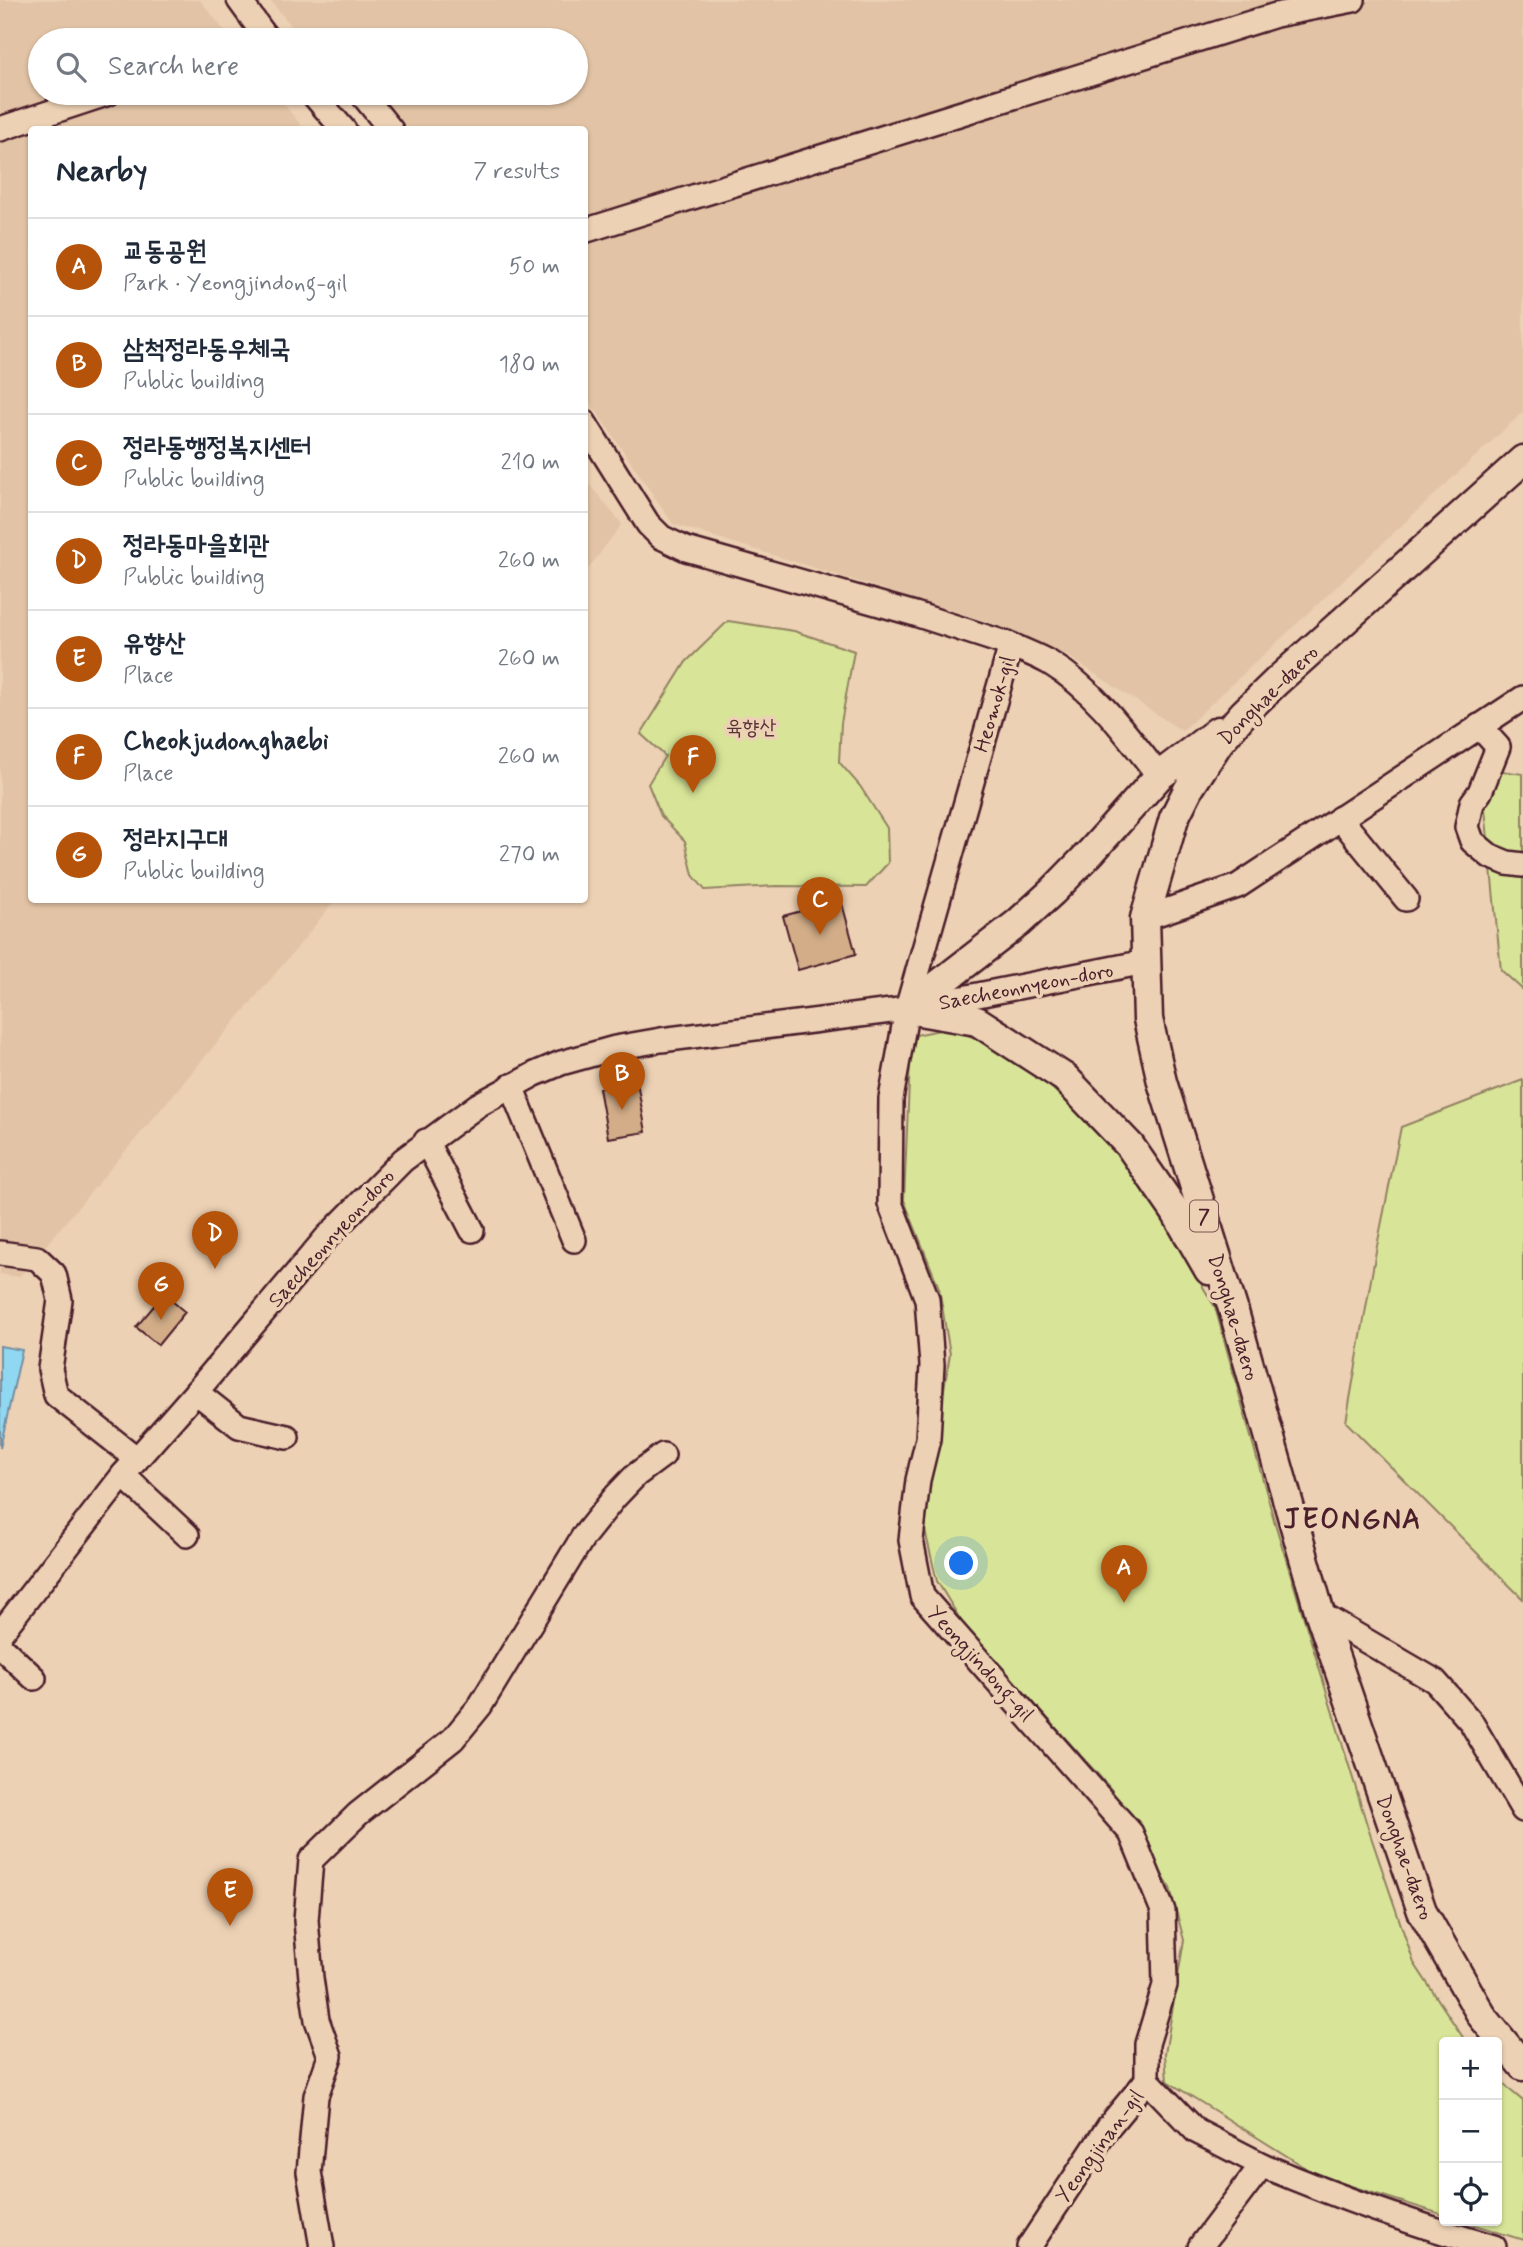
<!DOCTYPE html>
<html lang="en">
<head>
<meta charset="utf-8">
<style>
	body { margin:0; font-family:Mynerve,"Poor Story",sans-serif; background:#f2f2f3; color:#1f2937 }
	.controls { position:absolute; right:21px; bottom:21px; display:grid; overflow:hidden; border-radius:7px; box-shadow:0 2px 5px #0004 }
	.controls button { width:63px; height:63px; display:grid; place-items:center; padding:0; border:0; border-bottom:2px solid #e0e1e3; background:#fff; color:#1f2937; font:35px sans-serif }
	.you { position:absolute; left:962px; top:1564px; width:24px; height:24px; margin:-18px; border:5px solid #fff; border-radius:50%; background:#1a73e8; box-shadow:0 0 0 10px #1a73e833 }
	.badge { display:grid; place-items:center; width:46px; height:46px; border-radius:50%; background:#b45309; color:#fff; font-size:23px; font-weight:700 }
	.pin { position:absolute; translate:-50% -58px; filter:drop-shadow(0 2px 4px #0008) }
	.pin::after { content:''; position:absolute; top:37px; width:24px; height:21px; background:inherit; clip-path:polygon(0 0,100% 0,50% 100%) }
	.list { margin:0; padding:0; list-style:none }
	h2 { display:flex; justify-content:space-between; align-items:center; height:91px; margin:0; padding:0 28px; font-size:30px }
	h2 small { font-size:23px; font-weight:400; color:#747a83 }
	.list li { display:grid; grid-template-columns:46px 1fr auto; gap:21px; align-items:center; box-sizing:border-box; height:98px; padding:0 28px; border-top:2px solid #e0e1e3 }
	.list b { display:block; font-size:26px; white-space:nowrap }
	.list p { margin:0; font-size:23px; white-space:nowrap; color:#747a83 }
	.list em { font-size:23px; font-style:normal; color:#747a83 }
	.icon { flex:none; width:38px; height:38px; fill:none; stroke:currentColor; stroke-width:2; stroke-linecap:round; stroke-linejoin:round }
	.map { position:relative; flex:none; width:1523px; height:2247px; overflow:hidden }
	.search { position:absolute; background:#fff; box-shadow:0 2px 5px #0004; left:28px; top:28px; width:560px; height:77px; display:flex; align-items:center; gap:18px; box-sizing:border-box; padding:0 24px; border-radius:38px; color:#747a83; font-size:26px }
	.panel { position:absolute; background:#fff; box-shadow:0 2px 5px #0004; left:28px; top:126px; width:560px; height:777px; border-radius:7px }
	.map>svg:first-child { display:block }
	.built { fill:#e2c3a5 }
	.green { fill:#d8e598; stroke:#918262; stroke-width:2 }
	.water { fill:#90d8f1; stroke:#748ea2; stroke-width:2 }
	.building { fill:#d2ad88; stroke:#4a1f2b; stroke-width:2 }
	.lines { fill:none; stroke-linecap:round; stroke-linejoin:round }
	.minor-casing { stroke:#4a1f2b; stroke-width:28 }
	.major-casing { stroke:#4a1f2b; stroke-width:33 }
	.minor { stroke:#edd1b4; stroke-width:23 }
	.major { stroke:#edd1b4; stroke-width:28 }
	.labels { text-anchor:middle; stroke-width:7; stroke-linejoin:round; paint-order:stroke }
	.shield { fill:#edd1b4; stroke:#7b5454; stroke-width:2 }
	.shield-label { font-size:19px; font-weight:bold; fill:#4a1f2b }
	.street-label { font-size:21px; fill:#4a1f2b; stroke:#edd1b4 }
	.park-label { font-size:21px; fill:#583336; stroke:#edd1b4 }
	.district-label { font-size:28px; font-weight:bold; letter-spacing:2px; fill:#4a1f2b; stroke:#edd1b4 }
</style>
</head>
<body>
<div class="map">
<svg width="1523" height="2247" viewBox="0 0 1523 2247">
	<rect width="100%" height="100%" fill="#edd1b4"/>
	<filter id="ink" filterUnits="userSpaceOnUse"><feTurbulence type="fractalNoise" baseFrequency=".0143" numOctaves="2"/><feDisplacementMap in="SourceGraphic" scale="14" xChannelSelector="R" yChannelSelector="G"/><feConvolveMatrix kernelMatrix="1 2 1 2 8 2 1 2 1" color-interpolation-filters="sRGB"/></filter>
	<g filter="url(#ink)">
		<g class="built">
			<polygon points="0,0 200,0 232,40 40,40 40,93 275,93 304,129 32,130 32,900 335,900 297,948 19,1277 0,1274"/>
			<polygon points="270,0 1523,0 1523,412 1182,731 1068,656 994,624 673,524 585,395 584,130 377,129 346,93 576,93 576,40 303,40"/>
			<polygon points="584,478 622,524 585,573 584,573"/>
		</g>
		<g class="green">
			<polygon points="728,621 794,631 854,651 841,723 839,762 860,786 887,828 888,863 866,887 776,886 705,890 693,875 685,841 661,816 648,784 665,756 641,734 686,662"/>
			<polygon points="1481,768 1523,774 1523,990 1501,970"/>
			<polygon points="949,1028 986,1042 1038,1075 1125,1157 1215,1307 1274,1520 1368,1828 1414,1963 1466,2042 1444,2042 1444,2215 1319,2176 1167,2081 1165,2054 1184,1940 1170,1888 1111,1789 963,1624 937,1581 922,1518 950,1354 939,1288 904,1200 911,1036"/>
			<polygon points="1523,1080 1523,1599 1346,1422 1376,1251 1401,1127"/>
			<polygon points="1497,2079 1523,2101 1523,2240 1462,2221 1497,2221"/>
		</g>
		<polygon class="water" points="0,1346 22,1350 0,1448"/>
		<g class="building">
			<polygon points="841,900 856,954 798,970 783,916"/>
			<polygon points="637,1082 646,1132 608,1138 599,1088"/>
			<polygon points="164,1294 185,1312 158,1345 136,1327"/>
		</g>
		<g class="lines">
			<g class="minor-casing">
				<g id="minor">
					<polyline points="239,0 268,40"/>
					<polyline points="312,93 344,130"/>
					<polyline points="361,93 391,130"/>
					<polyline points="0,129 109,93"/>
					<polyline points="584,231 1276,15 1353,0"/>
					<polyline points="584,422 648,524 661,537 686,549 915,614 1011,645 907,1009 891,1099 890,1203 927,1299 932,1365 928,1439 918,1480 911,1540 922,1596 1131,1833 1163,1911 1165,1985 1147,2044 1147,2080"/>
					<path d="M 1011,645 C 1024,651 1038,656 1050,663 C 1096,691 1127,735 1159,776"/>
					<polyline points="1479,726 1498,747 1480,792 1472,803 1467,827 1472,841 1490,856 1507,863 1523,865"/>
					<polyline points="1340,818 1406,899"/>
					<polyline points="1145,918 1238,886 1523,698"/>
					<polyline points="511,1086 574,1240"/>
					<polyline points="426,1141 472,1230"/>
					<polyline points="0,1253 37,1258 54,1274 60,1300 50,1369 56,1395 137,1459"/>
					<polyline points="196,1392 239,1426 287,1437"/>
					<polyline points="123,1475 187,1535"/>
					<polyline points="1320,1614 1435,1681 1471,1722 1523,1810"/>
					<polyline points="0,1634 123,1475 196,1392 327,1237 403,1160 478,1105 535,1074 561,1063 615,1048 661,1040 907,1009 1145,962"/>
					<polyline points="0,1646 34,1678"/>
					<polyline points="1147,2080 1196,2131 1262,2165 1200,2247"/>
					<path d="M 1262,2165 C 1338,2197 1415,2225 1494,2247"/>
					<polyline points="322,2247 309,2172 316,2096 330,2056 317,2020 311,1978 306,1920 311,1860 358,1814 453,1739 480,1706 583,1537 615,1497 636,1475 663,1455"/>
					<polyline points="1029,2247 1109,2126 1147,2080"/>
				</g>
			</g>
			<g class="major-casing">
				<g id="major">
					<polyline points="1523,460 1277,681 1244,713 1219,742 1188,790 1174,818 1145,918 1148,1019 1162,1082 1234,1312 1320,1614 1422,1911 1482,2016 1523,2066"/>
					<polyline points="907,1009 977,1021 1065,1078 1130,1146 1175,1211 1209,1270"/>
					<polyline points="907,1009 1018,923 1053,891 1091,852 1159,776 1218,731"/>
				</g>
			</g>
			<use href="#minor" class="minor"/>
			<use href="#major" class="major"/>
		</g>
	</g>
	<g class="labels">
		<rect class="shield" x="1190" y="1200.5" width="28" height="31" rx="5"/>
		<g class="shield-label">
			<text x="1204" y="1223">7</text>
		</g>
		<g class="street-label">
			<text transform="translate(1268 695) rotate(-45)" y="7">Donghae-daero</text>
			<text transform="translate(994 704) rotate(-74)" y="7">Heomok-gil</text>
			<text transform="translate(1026 986) rotate(-11)" y="7">Saecheonnyeon-doro</text>
			<text transform="translate(331 1238) rotate(-48)" y="7">Saecheonnyeon-doro</text>
			<text transform="translate(1234 1317) rotate(73)" y="7">Donghae-daero</text>
			<text transform="translate(981 1663) rotate(48)" y="7">Yeongjindong-gil</text>
			<text transform="translate(1405 1857) rotate(70)" y="7">Donghae-daero</text>
			<text transform="translate(1099 2146) rotate(-54)" y="7">Yeongjinan-gil</text>
		</g>
		<g class="park-label">
			<text x="751" y="734">육향산</text>
		</g>
		<g class="district-label">
			<text x="1353" y="1528">JEONGNA</text>
		</g>
	</g>
</svg>
<div class="controls">
<button>+</button>
<button>−</button>
<button><svg class="icon" aria-label="locate" viewBox="0 0 24 24"><circle cx="12" cy="12" r="6"/><path d="M12 2v4M12 18v4M2 12h4M18 12h4"/></svg></button>
</div>
<div class="you"></div>
<div class="pin badge" style="left:1124px;top:1603px">A</div>
<div class="pin badge" style="left:622px;top:1110px">B</div>
<div class="pin badge" style="left:820px;top:935px">C</div>
<div class="pin badge" style="left:215px;top:1269px">D</div>
<div class="pin badge" style="left:230px;top:1926px">E</div>
<div class="pin badge" style="left:693px;top:793px">F</div>
<div class="pin badge" style="left:161px;top:1320px">G</div>
<div class="search"><svg class="icon" aria-label="search" viewBox="0 0 24 24"><circle cx="10" cy="10" r="6"/><path d="M15 15l6 6"/></svg>Search here</div>
<section class="panel">
<h2>Nearby<small>7 results</small></h2>
<ul class="list">
<li><span class="badge">A</span><div><b>교동공원</b><p>Park · Yeongjindong-gil</p></div><em>50 m</em></li>
<li><span class="badge">B</span><div><b>삼척정라동우체국</b><p>Public building</p></div><em>180 m</em></li>
<li><span class="badge">C</span><div><b>정라동행정복지센터</b><p>Public building</p></div><em>210 m</em></li>
<li><span class="badge">D</span><div><b>정라동마을회관</b><p>Public building</p></div><em>260 m</em></li>
<li><span class="badge">E</span><div><b>유향산</b><p>Place</p></div><em>260 m</em></li>
<li><span class="badge">F</span><div><b>Cheokjudonghaebi</b><p>Place</p></div><em>260 m</em></li>
<li><span class="badge">G</span><div><b>정라지구대</b><p>Public building</p></div><em>270 m</em></li>
</ul>
</section>
</div>
</body>
</html>
